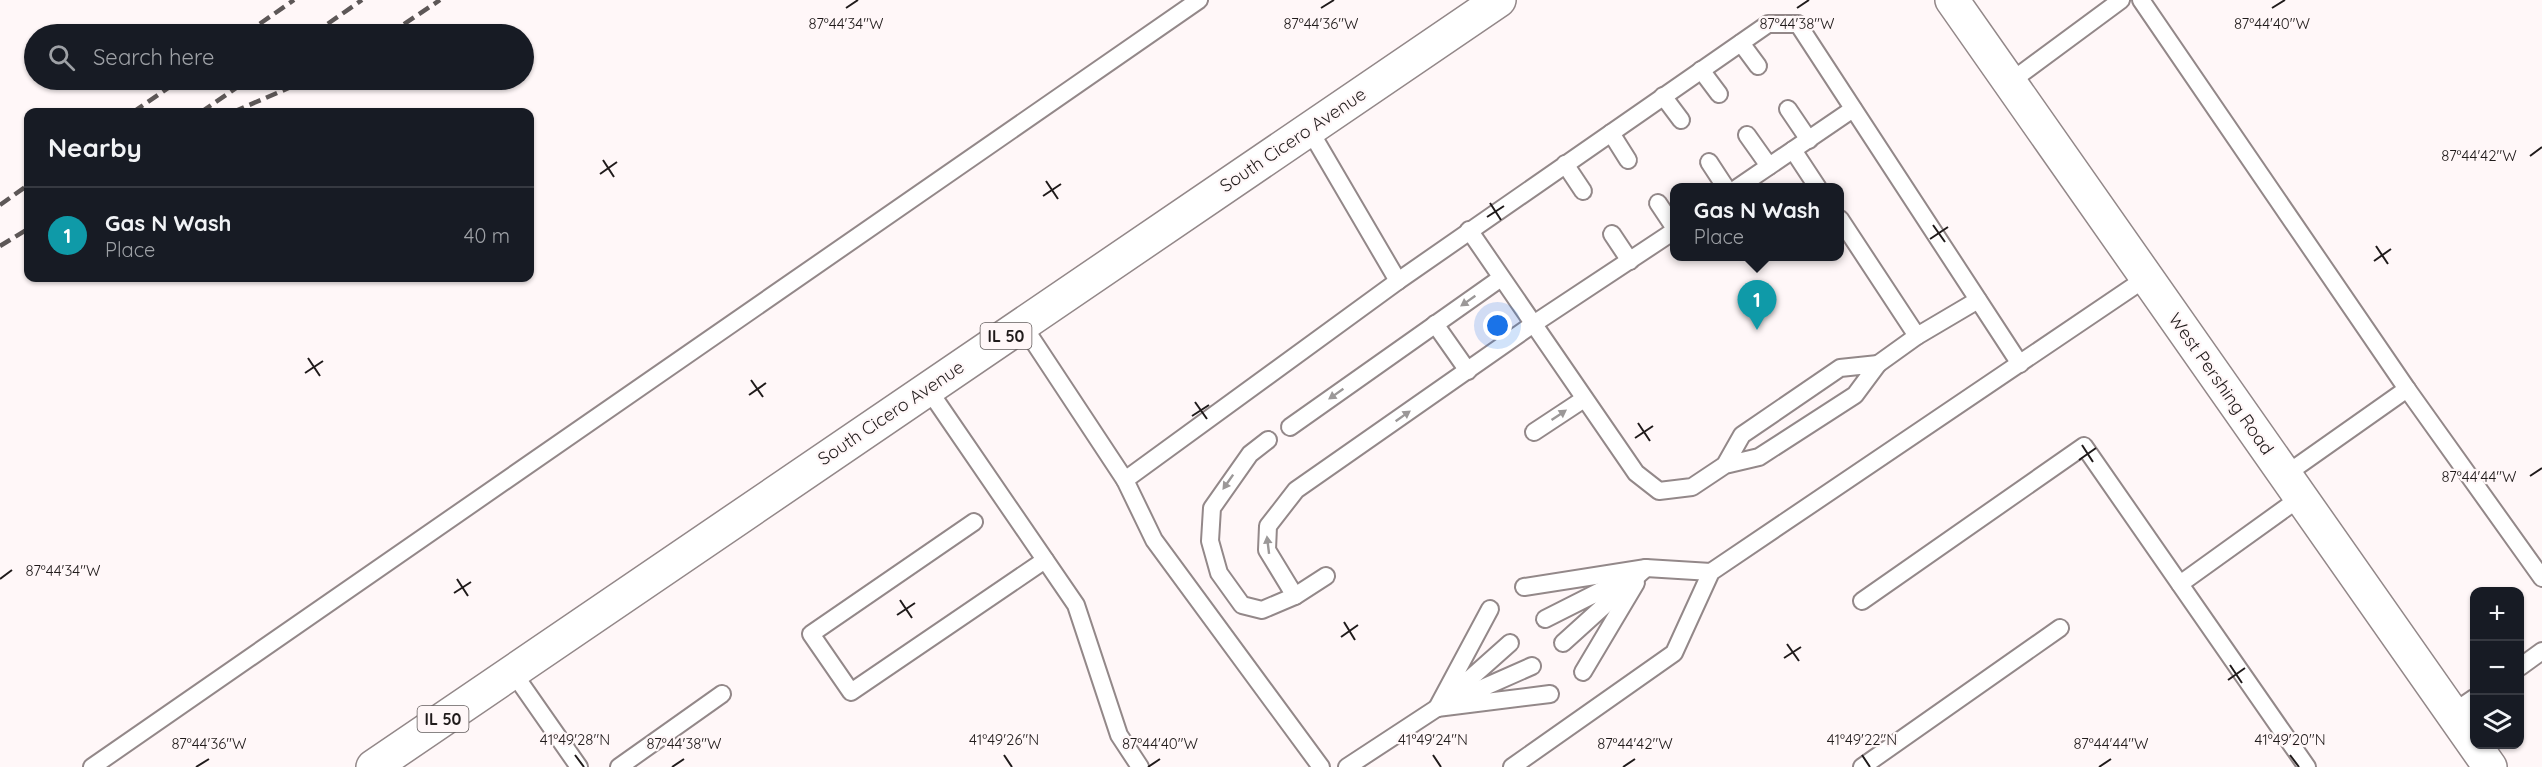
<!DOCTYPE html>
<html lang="en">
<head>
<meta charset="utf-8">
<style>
	body { margin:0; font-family:Quicksand,sans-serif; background:#20242c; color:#f1f3f6 }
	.controls { position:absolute; right:18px; bottom:18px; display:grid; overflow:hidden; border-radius:12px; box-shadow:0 2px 4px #0004 }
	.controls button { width:54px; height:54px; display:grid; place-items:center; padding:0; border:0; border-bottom:2px solid #363941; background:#171b24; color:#f1f3f6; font:30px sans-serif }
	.you { position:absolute; left:1498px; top:326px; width:21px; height:21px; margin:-15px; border:4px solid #fff; border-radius:50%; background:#1a73e8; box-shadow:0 0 0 9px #1a73e833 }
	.badge { display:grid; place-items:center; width:39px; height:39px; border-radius:50%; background:#0b8043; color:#fff; font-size:20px; font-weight:700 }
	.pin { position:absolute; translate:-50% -50px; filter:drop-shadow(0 2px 3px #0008) }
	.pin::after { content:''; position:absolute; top:32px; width:21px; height:18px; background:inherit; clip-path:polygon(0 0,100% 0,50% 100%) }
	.popup { position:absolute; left:1670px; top:183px; width:174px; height:78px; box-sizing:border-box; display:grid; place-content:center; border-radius:12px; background:#171b24; filter:drop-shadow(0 2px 4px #0005); font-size:20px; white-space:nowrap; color:#9ea1a6 }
	.popup b { font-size:22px; color:#f1f3f6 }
	.popup::after { content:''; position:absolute; left:50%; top:100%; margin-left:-12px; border:12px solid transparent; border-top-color:#171b24 }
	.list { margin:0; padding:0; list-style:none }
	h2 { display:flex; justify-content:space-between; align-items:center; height:78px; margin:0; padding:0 24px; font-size:26px }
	h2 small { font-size:20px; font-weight:400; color:#9ea1a6 }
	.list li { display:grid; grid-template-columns:39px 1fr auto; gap:18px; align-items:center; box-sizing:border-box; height:96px; padding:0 24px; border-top:2px solid #363941 }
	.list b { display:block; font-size:22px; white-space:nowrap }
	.list p { margin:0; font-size:20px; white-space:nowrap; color:#9ea1a6 }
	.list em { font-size:20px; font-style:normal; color:#9ea1a6 }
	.icon { flex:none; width:33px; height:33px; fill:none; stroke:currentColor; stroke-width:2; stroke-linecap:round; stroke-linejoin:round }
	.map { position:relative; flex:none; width:2542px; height:767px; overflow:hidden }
	.search { position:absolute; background:#171b24; box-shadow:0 2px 4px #0004; left:24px; top:24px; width:510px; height:66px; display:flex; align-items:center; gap:15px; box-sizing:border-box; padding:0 21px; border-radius:33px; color:#9ea1a6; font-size:22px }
	.panel { position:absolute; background:#171b24; box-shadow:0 2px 4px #0004; left:24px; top:108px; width:510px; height:174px; border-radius:12px }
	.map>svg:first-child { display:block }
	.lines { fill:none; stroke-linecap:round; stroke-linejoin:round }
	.service-casing { stroke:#938889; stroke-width:20 }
	.secondary-casing { stroke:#938889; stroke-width:36 }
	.primary-casing { stroke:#938889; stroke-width:36 }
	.service { stroke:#fff; stroke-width:16 }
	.secondary { stroke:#fff; stroke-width:33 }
	.primary { stroke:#fff; stroke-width:33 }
	.rail { stroke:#5d5757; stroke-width:4.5; stroke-dasharray:12 6; stroke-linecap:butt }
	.oneway { fill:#9b9898 }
	.ticks { fill:none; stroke:#201b1b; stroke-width:2 }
	.labels { text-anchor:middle; stroke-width:4.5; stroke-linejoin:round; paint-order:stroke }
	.shield { fill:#fff7f8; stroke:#635d5d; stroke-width:1.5 }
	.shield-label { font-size:16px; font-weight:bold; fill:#201b1b }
	.street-label { font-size:18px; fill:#201b1b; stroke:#fff7f8 }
	.ticks-label { font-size:15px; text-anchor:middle; fill:#201b1b; stroke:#fff7f8; stroke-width:4.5; stroke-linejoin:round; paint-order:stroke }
</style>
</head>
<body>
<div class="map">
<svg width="2542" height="767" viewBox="0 0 2542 767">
	<rect width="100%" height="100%" fill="#fff7f8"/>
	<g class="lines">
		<g class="service-casing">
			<g id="service">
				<polyline points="2141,0 2407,389"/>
				<polyline points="1741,43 1758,66"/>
				<polyline points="1701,70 1719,94"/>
				<polyline points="2010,82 2121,0"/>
				<polyline points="1663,96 1681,120"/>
				<polyline points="1788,109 1809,140"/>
				<polyline points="1309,129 1398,281"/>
				<polyline points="1611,133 1628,160"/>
				<polyline points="1747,135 1769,166"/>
				<polyline points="1793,150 1818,188"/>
				<polyline points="1709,162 1726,188"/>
				<polyline points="1565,164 1583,191"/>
				<polyline points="1737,188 1853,109"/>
				<polyline points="1658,203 1674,227"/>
				<polyline points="1840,219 1917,336 1978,300"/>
				<polyline points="1469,230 1636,473 1659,491 1692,487 1725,465 1759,457 1855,395 1878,364 1840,368 1742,435 1725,465"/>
				<polyline points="1612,234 1630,261"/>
				<polyline points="1022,324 1125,480"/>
				<polyline points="1435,324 1468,371"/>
				<polyline points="1878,364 1917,336"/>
				<polyline points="928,389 1076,605 1119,735 1140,767"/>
				<polyline points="1290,427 1501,278"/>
				<polyline points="1534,432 1584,399"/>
				<polyline points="1268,440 1250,454 1212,508 1210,541 1219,573 1242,605 1262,610 1295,596 1326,576"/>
				<polyline points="2285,475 2407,389 2542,578"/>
				<polyline points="974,522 811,634 851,692 1045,560"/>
				<polyline points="2180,584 2301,497"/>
				<polyline points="1524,587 1646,568 1711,572"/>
				<polyline points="1295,596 1267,550 1268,526 1296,490 1532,325 1674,231"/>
				<polyline points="1862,601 2084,446 2307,767"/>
				<polyline points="1490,609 1437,708 1510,643"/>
				<polyline points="1545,619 1646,568 1563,643"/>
				<polyline points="1532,666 1437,708 1550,694"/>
				<polyline points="2520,667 2542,651"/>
				<polyline points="512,671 579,767"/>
				<polyline points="1583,672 1636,583"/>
				<polyline points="2452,713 2474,698"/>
				<polyline points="92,767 1199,0"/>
				<polyline points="619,767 722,694"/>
				<polyline points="1321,767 1154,540 1125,480 1398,281 1768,24 1798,24 2020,364"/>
				<polyline points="1347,767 1437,708"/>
				<polyline points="1512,767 1674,653 1711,572 2146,278"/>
				<polyline points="1862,767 2060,628"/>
			</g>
		</g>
		<g class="secondary-casing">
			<polyline id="secondary" points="1952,0 2490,767"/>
		</g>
		<g class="primary-casing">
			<polyline id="primary" points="373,767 1499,0"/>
		</g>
		<use href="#service" class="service"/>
		<use href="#secondary" class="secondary"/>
		<use href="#primary" class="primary"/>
		<g class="rail">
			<polyline points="245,34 294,0"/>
			<polyline points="313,34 362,0"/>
			<polyline points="389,34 440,0"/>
			<polyline points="133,112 180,80"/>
			<polyline points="201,112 248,80"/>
			<polyline points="233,112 307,80"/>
			<polyline points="0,205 28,185"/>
			<polyline points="0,246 28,229"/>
		</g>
	</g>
	<defs><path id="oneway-solid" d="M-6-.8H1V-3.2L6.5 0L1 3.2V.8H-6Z" transform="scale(1.5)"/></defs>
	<g class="oneway">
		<use href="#oneway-solid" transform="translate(1468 301) rotate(145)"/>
		<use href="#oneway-solid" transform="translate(1336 394) rotate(145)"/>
		<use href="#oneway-solid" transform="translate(1559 415) rotate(-34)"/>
		<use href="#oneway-solid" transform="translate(1403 416) rotate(-35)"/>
		<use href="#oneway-solid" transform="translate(1228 482) rotate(125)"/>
		<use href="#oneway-solid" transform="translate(1268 545) rotate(-97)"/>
	</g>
	<path class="ticks" d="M 846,8 L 858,0M 1321,8 L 1334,0M 1797,8 L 1809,0M 2272,8 L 2285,0M 2530,156 L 2542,147M 603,160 L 614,177M 600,174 L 617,162M 1046,181 L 1058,199M 1043,196 L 1061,184M 1490,203 L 1501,220M 1487,217 L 1504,206M 1933,225 L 1945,242M 1930,239 L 1948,227M 2376,246 L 2388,264M 2374,261 L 2391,249M 308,358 L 320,376M 305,373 L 323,361M 751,380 L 763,397M 749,395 L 766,383M 1195,402 L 1207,419M 1192,416 L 1209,405M 1638,423 L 1650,441M 1635,438 L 1653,426M 2082,445 L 2093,462M 2079,460 L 2096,448M 2530,476 L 2542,468M 0,579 L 12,570M 457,579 L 468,596M 454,593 L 471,582M 900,600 L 912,618M 897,615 L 915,603M 1344,622 L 1355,640M 1341,637 L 1358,625M 1787,644 L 1799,661M 1784,658 L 1801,647M 2230,665 L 2242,683M 2228,680 L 2245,668M 575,755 L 584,767M 1004,755 L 1012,767M 1433,755 L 1441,767M 1862,755 L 1870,767M 2290,755 L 2299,767M 196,767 L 209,759M 672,767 L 684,759M 1148,767 L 1160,759M 1623,767 L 1635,759M 2099,767 L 2111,759"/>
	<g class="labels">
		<g class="shield">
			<rect x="980.5" y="323" width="51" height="26" rx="4.5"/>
			<rect x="417.5" y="706" width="51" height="26" rx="4.5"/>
		</g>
		<g class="shield-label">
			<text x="1006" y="342">IL 50</text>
			<text x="443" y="725">IL 50</text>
		</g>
		<g class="street-label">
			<text transform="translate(1293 140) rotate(-34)" y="6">South Cicero Avenue</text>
			<text transform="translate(2221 384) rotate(55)" y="6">West Pershing Road</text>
			<text transform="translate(891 413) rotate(-34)" y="6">South Cicero Avenue</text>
		</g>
	</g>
	<g class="ticks-label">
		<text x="846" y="29">87°44'34"W</text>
		<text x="1321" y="29">87°44'36"W</text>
		<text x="1797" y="29">87°44'38"W</text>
		<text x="2272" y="29">87°44'40"W</text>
		<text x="2479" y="161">87°44'42"W</text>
		<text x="2479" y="482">87°44'44"W</text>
		<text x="63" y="576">87°44'34"W</text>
		<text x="575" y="745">41°49'28"N</text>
		<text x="1004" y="745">41°49'26"N</text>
		<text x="1433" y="745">41°49'24"N</text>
		<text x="1862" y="745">41°49'22"N</text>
		<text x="2290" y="745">41°49'20"N</text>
		<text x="209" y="749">87°44'36"W</text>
		<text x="684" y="749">87°44'38"W</text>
		<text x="1160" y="749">87°44'40"W</text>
		<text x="1635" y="749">87°44'42"W</text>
		<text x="2111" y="749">87°44'44"W</text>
	</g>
</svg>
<div class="controls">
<button>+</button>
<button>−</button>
<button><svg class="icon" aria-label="layers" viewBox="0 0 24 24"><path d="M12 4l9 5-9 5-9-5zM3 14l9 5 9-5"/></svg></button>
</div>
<div class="you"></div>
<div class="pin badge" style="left:1757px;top:330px;background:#0f9aa8">1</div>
<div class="popup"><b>Gas N Wash</b>Place</div>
<div class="search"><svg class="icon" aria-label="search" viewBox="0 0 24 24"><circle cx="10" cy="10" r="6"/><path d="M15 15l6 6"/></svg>Search here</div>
<section class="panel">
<h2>Nearby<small></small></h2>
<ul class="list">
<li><span class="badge" style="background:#0f9aa8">1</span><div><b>Gas N Wash</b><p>Place</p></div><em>40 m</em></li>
</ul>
</section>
</div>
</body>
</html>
